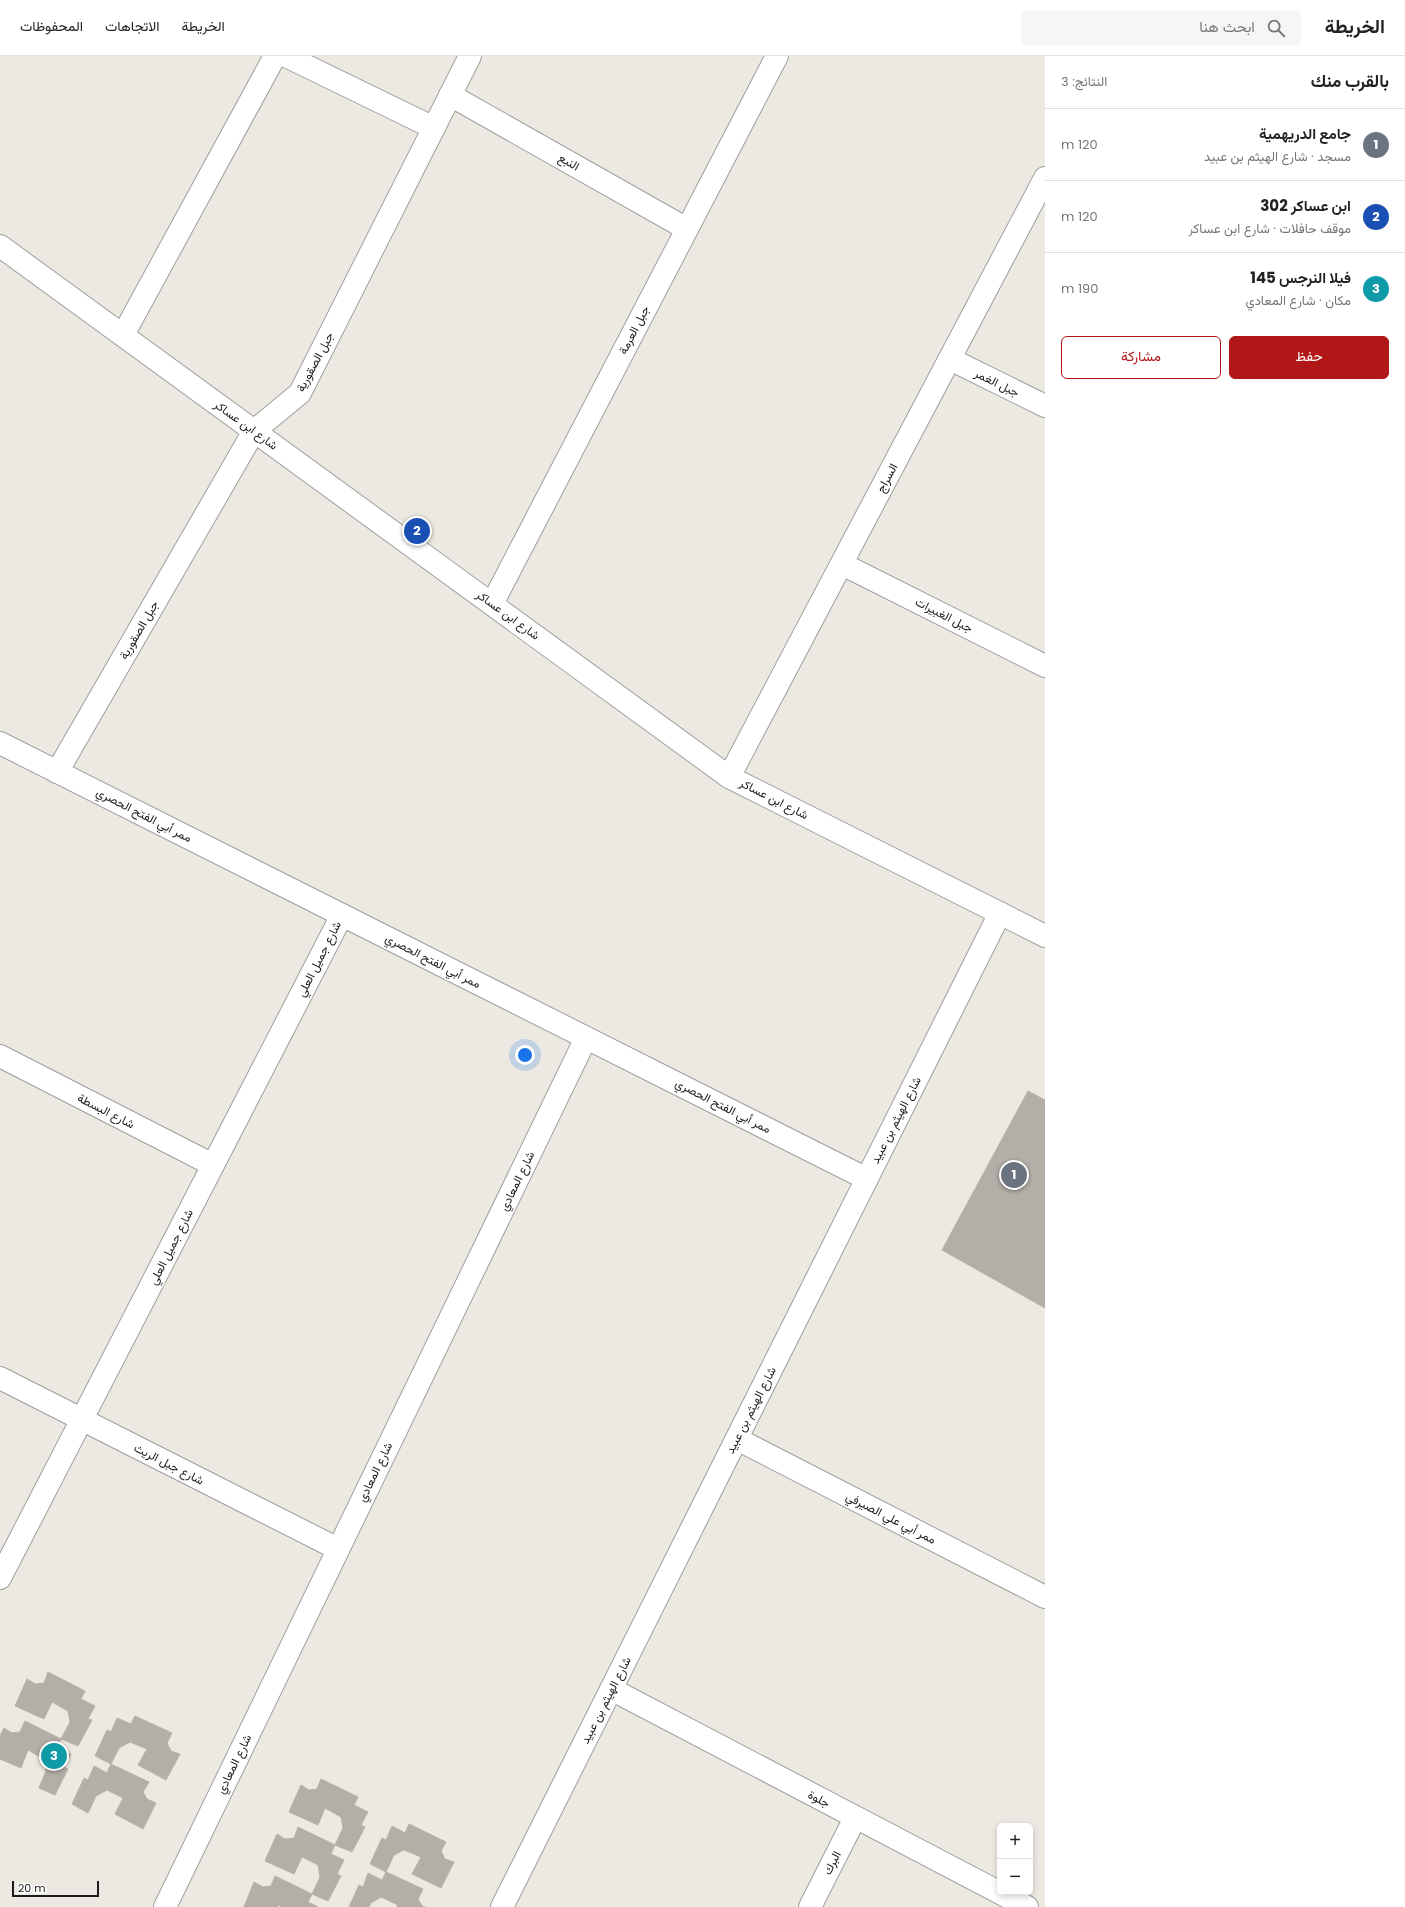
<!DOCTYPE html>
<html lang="ar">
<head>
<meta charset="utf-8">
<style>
	body { margin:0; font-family:Poppins,Vazirmatn,sans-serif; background:#f6f6f6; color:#222; direction:rtl }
	.controls { position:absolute; right:12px; bottom:12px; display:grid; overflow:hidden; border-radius:6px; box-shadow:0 2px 6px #0003 }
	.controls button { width:36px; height:36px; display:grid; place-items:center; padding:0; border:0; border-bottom:1px solid #e0e0e0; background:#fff; color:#222; font:20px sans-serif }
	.scale { position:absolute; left:12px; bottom:10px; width:87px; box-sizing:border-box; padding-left:4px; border:2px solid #1b1b1b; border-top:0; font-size:11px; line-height:14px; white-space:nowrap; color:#1b1b1b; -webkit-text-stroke:3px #fff; paint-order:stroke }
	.you { position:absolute; left:525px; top:999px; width:14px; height:14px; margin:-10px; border:3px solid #fff; border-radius:50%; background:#1a73e8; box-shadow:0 0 0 6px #1a73e833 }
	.badge { display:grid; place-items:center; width:26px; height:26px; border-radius:50%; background:#b01716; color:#fff; font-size:13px; font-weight:700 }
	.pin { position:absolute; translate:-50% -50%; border:2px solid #fff; box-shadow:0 1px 4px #0006 }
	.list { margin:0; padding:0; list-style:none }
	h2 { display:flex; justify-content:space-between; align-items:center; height:52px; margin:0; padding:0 16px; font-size:17px }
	h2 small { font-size:13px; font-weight:400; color:#767676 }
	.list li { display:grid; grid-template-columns:26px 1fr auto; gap:12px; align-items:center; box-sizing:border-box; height:72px; padding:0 16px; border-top:1px solid #e0e0e0 }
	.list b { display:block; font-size:15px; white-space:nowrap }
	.list p { margin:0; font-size:13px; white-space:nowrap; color:#767676 }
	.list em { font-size:13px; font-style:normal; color:#767676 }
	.actions { display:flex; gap:8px; padding:12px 16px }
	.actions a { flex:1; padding:9px 0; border:1px solid #b01716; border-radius:6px; text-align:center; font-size:14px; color:#b01716 }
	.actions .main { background:#b01716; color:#fff }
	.icon { flex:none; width:22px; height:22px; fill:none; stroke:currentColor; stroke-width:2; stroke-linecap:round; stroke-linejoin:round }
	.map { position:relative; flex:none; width:1045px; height:1851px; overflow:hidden; direction:ltr }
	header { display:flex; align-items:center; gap:24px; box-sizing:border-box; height:56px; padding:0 20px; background:#fff; border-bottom:1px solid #e0e0e0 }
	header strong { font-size:19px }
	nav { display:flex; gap:22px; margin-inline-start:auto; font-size:14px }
	.search { width:280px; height:36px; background:#f6f6f6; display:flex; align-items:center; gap:10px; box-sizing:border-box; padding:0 14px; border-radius:6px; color:#767676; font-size:15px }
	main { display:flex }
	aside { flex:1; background:#fff }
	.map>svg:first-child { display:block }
	.building { fill:#b4aea8; stroke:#bbb0a6 }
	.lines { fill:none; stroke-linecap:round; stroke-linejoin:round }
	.minor-casing { stroke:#9f9f9f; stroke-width:24 }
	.minor { stroke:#fff; stroke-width:22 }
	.labels { text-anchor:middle; stroke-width:3; stroke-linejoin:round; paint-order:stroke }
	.street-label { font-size:12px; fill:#1b1b1b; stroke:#fff }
</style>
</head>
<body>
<header>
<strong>الخريطة</strong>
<div class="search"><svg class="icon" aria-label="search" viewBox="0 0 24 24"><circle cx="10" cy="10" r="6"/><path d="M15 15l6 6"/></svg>ابحث هنا</div>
<nav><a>الخريطة</a><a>الاتجاهات</a><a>المحفوظات</a></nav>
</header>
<main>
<aside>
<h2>بالقرب منك<small>النتائج: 3</small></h2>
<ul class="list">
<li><span class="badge" style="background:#6b7280">1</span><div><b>جامع الدريهمية</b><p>مسجد · شارع الهيثم بن عبيد</p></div><em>120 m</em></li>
<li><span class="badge" style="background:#1a4fb4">2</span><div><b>ابن عساكر 302</b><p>موقف حافلات · شارع ابن عساكر</p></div><em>120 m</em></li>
<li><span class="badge" style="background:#0f9aa8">3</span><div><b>فيلا النرجس 145</b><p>مكان · شارع المعادي</p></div><em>190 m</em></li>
</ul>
<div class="actions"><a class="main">حفظ</a><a>مشاركة</a></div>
</aside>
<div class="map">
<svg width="1045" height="1851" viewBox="0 0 1045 1851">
	<rect width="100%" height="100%" fill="#ece9e2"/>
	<g class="building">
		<polygon points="1028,1035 1045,1044 1045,1252 942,1194"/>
		<polygon points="48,1616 85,1635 81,1643 95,1650 88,1663 92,1664 78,1690 61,1683 70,1666 68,1655 52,1646 44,1663 15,1650 27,1623 35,1628 44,1627"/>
		<polygon points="135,1660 172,1677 167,1687 171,1695 180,1698 166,1724 138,1709 147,1693 130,1686 119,1692 111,1708 95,1700 107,1674 111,1676 117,1662 131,1668"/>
		<polygon points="25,1665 61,1683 57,1692 71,1698 64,1711 68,1713 55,1739 39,1732 46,1715 44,1703 28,1694 21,1712 0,1703 0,1680 4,1672 12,1677 20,1676"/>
		<polygon points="111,1708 149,1726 143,1736 147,1743 156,1747 143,1773 115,1758 123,1742 107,1734 96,1740 88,1757 72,1748 84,1722 88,1724 94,1710 107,1717"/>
		<polygon points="321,1723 358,1741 354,1749 368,1756 361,1769 365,1771 352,1796 335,1789 343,1772 341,1761 325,1752 318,1769 289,1756 301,1729 309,1734 317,1733"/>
		<polygon points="409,1768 446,1786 441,1795 445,1803 454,1806 441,1832 412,1818 421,1801 404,1794 394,1799 386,1816 370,1808 382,1782 386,1784 392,1770 405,1777"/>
		<polygon points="298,1771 335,1789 331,1798 344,1804 337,1818 341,1820 328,1845 312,1838 320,1821 318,1809 302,1801 294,1818 265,1805 277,1778 285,1783 294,1782"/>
		<polygon points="386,1816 423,1833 418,1843 422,1850 425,1851 397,1851 398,1849 381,1841 371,1847 369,1851 349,1851 359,1829 363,1831 368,1817 382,1824"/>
		<polygon points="275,1820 312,1838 308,1846 318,1851 282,1851 279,1849 278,1851 244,1851 254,1826 263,1831 271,1830"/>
	</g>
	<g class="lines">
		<g class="minor-casing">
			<g id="minor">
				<polyline points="286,0 434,72"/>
				<polyline points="450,39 687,173"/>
				<polyline points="0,190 729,721 1045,880"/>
				<polyline points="123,279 275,0"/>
				<polyline points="950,303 1045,350"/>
				<polyline points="842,508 1045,610"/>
				<polyline points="492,548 777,0"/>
				<polyline points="0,687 867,1123"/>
				<polyline points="57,716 254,375 300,337 470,0"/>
				<polyline points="729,721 1045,122"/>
				<polyline points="0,1000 213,1109"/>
				<polyline points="0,1322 338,1493"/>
				<polyline points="737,1383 1045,1541"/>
				<polyline points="0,1522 342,859"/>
				<polyline points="611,1633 1027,1851"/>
				<polyline points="165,1851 586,982"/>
				<polyline points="502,1851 1000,857"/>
				<polyline points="810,1851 855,1762"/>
			</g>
		</g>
		<use href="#minor" class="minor"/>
	</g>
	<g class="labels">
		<g class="street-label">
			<text transform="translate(569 106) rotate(29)" y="4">النبع</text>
			<text transform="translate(634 274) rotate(-63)" y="4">جبل العرمة</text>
			<text transform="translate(315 306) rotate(-62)" y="4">جبل الصقورية</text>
			<text transform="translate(997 327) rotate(26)" y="4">جبل الغمر</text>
			<text transform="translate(246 369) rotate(36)" y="4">شارع ابن عساكر</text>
			<text transform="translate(887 422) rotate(-62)" y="4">السراج</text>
			<text transform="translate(508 559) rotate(36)" y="4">شارع ابن عساكر</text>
			<text transform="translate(944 559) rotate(27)" y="4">جبل الغبيرات</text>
			<text transform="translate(139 574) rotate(-60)" y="4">جبل الصقورية</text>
			<text transform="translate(774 743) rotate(27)" y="4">شارع ابن عساكر</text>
			<text transform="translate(144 759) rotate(27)" y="4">ممر أبي الفتح الحصري</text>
			<text transform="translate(319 903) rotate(-63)" y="4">شارع جميل العلي</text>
			<text transform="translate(433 905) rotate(27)" y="4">ممر أبي الفتح الحصري</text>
			<text transform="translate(723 1050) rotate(27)" y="4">ممر أبي الفتح الحصري</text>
			<text transform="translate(106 1055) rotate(27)" y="4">شارع البسطة</text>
			<text transform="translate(896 1064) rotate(-63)" y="4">شارع الهيثم بن عبيد</text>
			<text transform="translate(517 1125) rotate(-64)" y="4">شارع المعادي</text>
			<text transform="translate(171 1191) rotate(-63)" y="4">شارع جميل العلي</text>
			<text transform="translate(751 1354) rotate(-63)" y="4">شارع الهيثم بن عبيد</text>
			<text transform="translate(169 1408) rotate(27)" y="4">شارع جبل الريث</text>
			<text transform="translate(375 1416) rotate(-64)" y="4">شارع المعادي</text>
			<text transform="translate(891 1462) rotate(27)" y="4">ممر أبي علي الصيرفي</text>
			<text transform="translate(606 1644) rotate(-63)" y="4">شارع الهيثم بن عبيد</text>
			<text transform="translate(234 1708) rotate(-64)" y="4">شارع المعادي</text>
			<text transform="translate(819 1743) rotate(28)" y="4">جلوة</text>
			<text transform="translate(832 1807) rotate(-63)" y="4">البرك</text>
		</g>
	</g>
</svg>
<div class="controls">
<button>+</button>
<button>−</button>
</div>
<div class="scale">20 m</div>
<div class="you"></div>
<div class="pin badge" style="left:1014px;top:1119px;background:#6b7280">1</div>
<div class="pin badge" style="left:417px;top:475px;background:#1a4fb4">2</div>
<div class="pin badge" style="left:54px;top:1700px;background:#0f9aa8">3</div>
</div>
</main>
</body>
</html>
